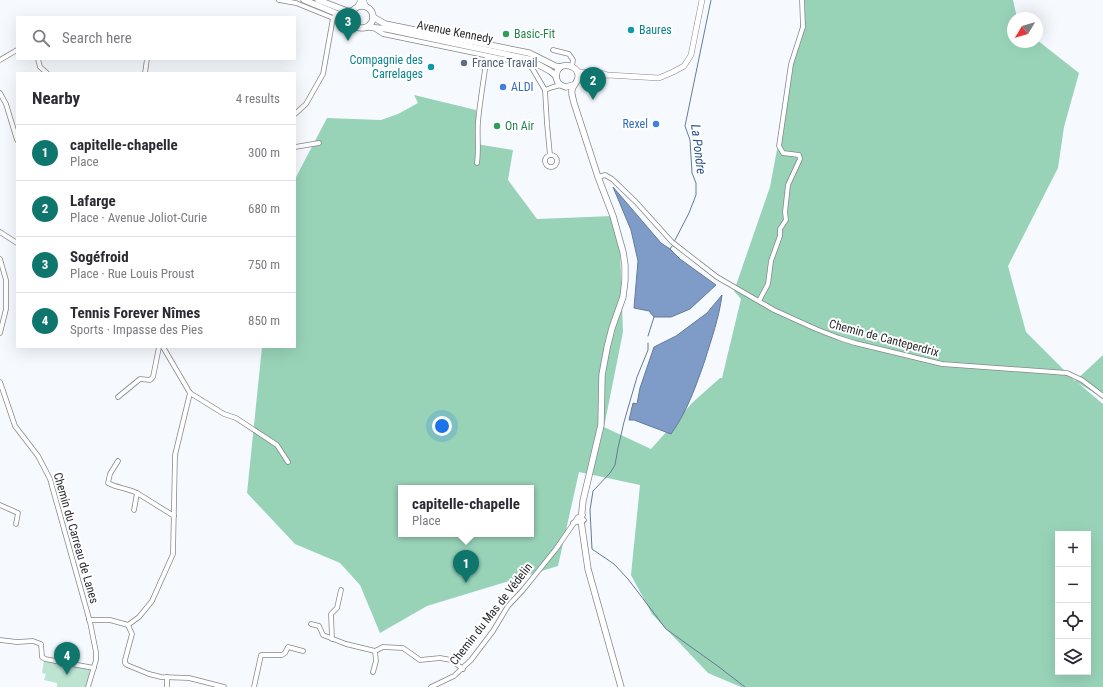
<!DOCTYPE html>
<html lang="en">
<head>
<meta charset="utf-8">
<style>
	body { margin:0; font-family:"Roboto Condensed",sans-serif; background:#f2f2f3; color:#2b2b33 }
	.controls { position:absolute; right:12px; bottom:12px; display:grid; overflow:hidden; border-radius:0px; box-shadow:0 4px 16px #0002 }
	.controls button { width:36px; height:36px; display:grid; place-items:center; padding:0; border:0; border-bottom:1px solid #e1e1e2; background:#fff; color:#2b2b33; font:20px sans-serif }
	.compass { position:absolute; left:1007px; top:12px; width:36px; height:36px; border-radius:50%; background:#fff; box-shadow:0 4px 16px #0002; rotate:232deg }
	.you { position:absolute; left:442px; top:426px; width:14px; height:14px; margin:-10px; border:3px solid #fff; border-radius:50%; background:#1a73e8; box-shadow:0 0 0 6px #1a73e833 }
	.badge { display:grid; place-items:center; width:26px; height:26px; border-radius:50%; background:#0f766e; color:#fff; font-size:13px; font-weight:700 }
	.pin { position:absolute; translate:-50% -33px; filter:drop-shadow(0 1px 2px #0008) }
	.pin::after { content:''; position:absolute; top:21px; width:14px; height:12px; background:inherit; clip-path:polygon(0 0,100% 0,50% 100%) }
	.popup { position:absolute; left:398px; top:485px; width:136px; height:52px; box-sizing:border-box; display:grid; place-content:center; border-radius:0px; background:#fff; filter:drop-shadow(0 1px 3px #0005); font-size:13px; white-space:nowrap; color:#7c7c81 }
	.popup b { font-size:15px; color:#2b2b33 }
	.popup::after { content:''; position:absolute; left:50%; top:100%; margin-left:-8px; border:8px solid transparent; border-top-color:#fff }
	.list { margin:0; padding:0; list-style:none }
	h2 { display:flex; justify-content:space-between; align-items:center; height:52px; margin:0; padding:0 16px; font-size:17px }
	h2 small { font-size:13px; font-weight:400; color:#7c7c81 }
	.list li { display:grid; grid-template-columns:26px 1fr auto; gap:12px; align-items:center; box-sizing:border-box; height:56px; padding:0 16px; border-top:1px solid #e1e1e2 }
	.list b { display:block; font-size:15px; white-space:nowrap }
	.list p { margin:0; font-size:13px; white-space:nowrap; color:#7c7c81 }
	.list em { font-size:13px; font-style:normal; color:#7c7c81 }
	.icon { flex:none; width:22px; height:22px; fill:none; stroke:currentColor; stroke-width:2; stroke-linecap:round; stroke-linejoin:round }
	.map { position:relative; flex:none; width:1103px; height:687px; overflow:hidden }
	.search { position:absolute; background:#fff; box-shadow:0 4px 16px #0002; left:16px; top:16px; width:280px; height:44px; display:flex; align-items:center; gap:10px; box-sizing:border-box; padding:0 14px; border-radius:0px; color:#7c7c81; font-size:15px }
	.panel { position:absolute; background:#fff; box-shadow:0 4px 16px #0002; left:16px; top:72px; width:280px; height:276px; border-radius:0px }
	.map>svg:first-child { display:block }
	.green { fill:#bde3d1 }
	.forest { fill:#98d3b8; fill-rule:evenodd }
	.water { fill:#7e9cc7; stroke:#657a99 }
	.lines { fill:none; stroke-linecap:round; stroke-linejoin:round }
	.stream { stroke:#657a99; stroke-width:1 }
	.minor-casing { stroke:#84888b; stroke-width:5.5 }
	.tertiary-casing { stroke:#84888b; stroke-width:6 }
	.secondary-casing { stroke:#84888b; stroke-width:7 }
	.minor { stroke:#fff; stroke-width:4 }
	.tertiary { stroke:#fff; stroke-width:5 }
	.secondary { stroke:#fff; stroke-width:5.5 }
	.culture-dot { fill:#0f9aa8; stroke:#fff; stroke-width:1.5 }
	.leisure-dot { fill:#2e9e5b; stroke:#fff; stroke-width:1.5 }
	.service-dot { fill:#5c6f8a; stroke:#fff; stroke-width:1.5 }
	.shop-dot { fill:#3f7fe0; stroke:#fff; stroke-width:1.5 }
	.labels { text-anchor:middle; stroke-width:4; stroke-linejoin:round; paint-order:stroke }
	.culture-label { font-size:12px; fill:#0d838f; stroke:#fff; text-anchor:start }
	.street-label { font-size:12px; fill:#2a2c2e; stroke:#fff }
	.leisure-label { font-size:12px; fill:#27864d; stroke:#fff; text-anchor:start }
	.service-label { font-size:12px; fill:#4e5e75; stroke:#fff; text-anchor:start }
	.shop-label { font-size:12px; fill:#366cbe; stroke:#fff; text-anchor:start }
	.water-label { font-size:13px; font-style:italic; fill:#2c548b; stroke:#fff }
</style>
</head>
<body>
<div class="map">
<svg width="1103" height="687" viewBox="0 0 1103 687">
	<rect width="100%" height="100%" fill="#f6faff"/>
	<polygon class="green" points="44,661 91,670 86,687 57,687 57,683 44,680 46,674 42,673"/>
	<path class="forest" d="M 805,0 L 1013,0 L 1017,18 L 1013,18 L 1013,42 L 1037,42 L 1037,40 L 1079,73 L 1064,127 L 1058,168 L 1008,266 L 1026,332 L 1075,381 L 1103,355 L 1103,398 L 1078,383 L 1103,404 L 1103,687 L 741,687 L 708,673 L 652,614 L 631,575 L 640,485 L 579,472 L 558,566 L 427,606 L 380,633 L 360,585 L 340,563 L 295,544 L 247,493 L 262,347 L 295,347 L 295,179 L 327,118 L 381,120 L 398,114 L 418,103 L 414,95 L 476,110 L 476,144 L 513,150 L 508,180 L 537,219 L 613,216 L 620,248 L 623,332 L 604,427 L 651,449 L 693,402 L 720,378 L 722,378 L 741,299 L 734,291 L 770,187 ZM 401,488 L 531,488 L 531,534 L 401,534 ZM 1058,534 L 1088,534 L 1088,672 L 1058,672 Z"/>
	<g class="water">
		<polygon points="613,187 661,243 670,249 680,259 716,285 690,309 671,317 654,317 649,311 634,308 638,261 631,230"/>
		<path d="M 722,295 C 719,318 712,337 705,360 C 696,386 687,412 671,434 L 634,420 L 629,420 L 633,403 L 637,404 L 640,388 L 654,347 L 676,336 L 707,313 Z"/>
	</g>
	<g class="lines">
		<g class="stream">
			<polyline points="674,242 689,213 696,195 696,183 692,173 690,140 685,126 711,0"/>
			<polyline points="670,249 673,245"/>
			<polyline points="648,336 654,317"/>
			<polyline points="648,343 648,350 637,377 624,422 618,448 615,465 610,473 593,491 590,510 592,549 614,564 628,579 666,629 719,667 745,687"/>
		</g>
		<g class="minor-casing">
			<g id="minor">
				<polyline points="279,0 296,3 333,18"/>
				<polyline points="374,28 383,34 508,60 528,65 532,68 545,90"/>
				<polyline points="553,50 569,54 573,60 572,66"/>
				<polyline points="38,59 40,67 47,73"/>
				<polyline points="0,60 17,50"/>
				<polyline points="145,73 147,59"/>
				<polyline points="0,93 6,104 17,140"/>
				<polyline points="295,114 306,104 323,74 333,18 338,14"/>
				<polyline points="295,147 319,143"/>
				<polyline points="550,155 547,124 545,90 553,87 561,85"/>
				<circle cx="551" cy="161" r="6"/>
				<path d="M 477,163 C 479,149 477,136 478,122 C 480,100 484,78 487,56"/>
				<polyline points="598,177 605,175 612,179 636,202 672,242 717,277 774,310 816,329 839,338 855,343 942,364 1067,373 1082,380 1103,396"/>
				<polyline points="0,232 17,243"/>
				<polyline points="0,259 6,280 6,309 0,333"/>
				<polyline points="759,301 768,284 771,261 780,236 780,229 786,220 785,212 788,185 800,159 799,155 783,153 779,146 791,64 803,27 802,0"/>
				<polyline points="0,382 15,426 38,456 50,479 90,622 96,652 96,660 88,687"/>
				<polyline points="190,393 224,414 236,418 277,445 288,462"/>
				<polyline points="118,397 140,379 150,380 153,377 159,347"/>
				<path d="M 118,461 L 110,474 L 108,483 C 117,488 127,488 137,493"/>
				<polyline points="0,505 18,513 16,524"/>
				<polyline points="134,510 137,493 174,516"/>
				<polyline points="573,523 584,520"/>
				<polyline points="89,620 110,620 128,625 139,617 152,601 173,554 175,455 190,393 163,347"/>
				<polyline points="311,624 319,626 323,635 346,644 375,651 383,647 403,648 420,660 440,658 451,660 463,669"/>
				<polyline points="128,625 132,634 125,660 125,663 127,665 149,674 161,677 189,678 224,687"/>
				<polyline points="332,639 331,614 337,608 341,590"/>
				<polyline points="0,640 17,642 33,641 41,644 42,657 45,659 94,668"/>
				<polyline points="373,672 376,661 375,651"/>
				<polyline points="167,687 167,677"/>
				<polyline points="254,687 261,655 282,655 285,653 288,647 303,651"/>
				<polyline points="431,687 454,676 471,660 493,631 508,606 523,590 556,549 578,517 583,515"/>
			</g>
		</g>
		<g class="tertiary-casing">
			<g id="tertiary">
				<polyline points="363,0 366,7"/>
				<polyline points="358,6 361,0"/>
				<polyline points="577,72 592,72 605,74"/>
				<polyline points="578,78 608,75 659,78 673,72 684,66 691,55 702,0"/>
			</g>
		</g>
		<g class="secondary-casing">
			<g id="secondary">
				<polyline points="304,0 338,14 351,20"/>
				<polyline points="318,0 347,11 352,11"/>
				<circle cx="362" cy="17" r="11"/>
				<polyline points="373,17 385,24 529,53 555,66 560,67"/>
				<polyline points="368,27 387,29 528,59 550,71 556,76"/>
				<path d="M 573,85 L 566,87 C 556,85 553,75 560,67 C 568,63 580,68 578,78 C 577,83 573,85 572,90 C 571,94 573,98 574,103 L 598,177 L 613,216 L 623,252 L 625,265 L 625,280 L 623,297 L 612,328 L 607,348 L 602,375 L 601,425 L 583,501 L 581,521 L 588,569 L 621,687"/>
			</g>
		</g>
		<use href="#minor" class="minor"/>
		<use href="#tertiary" class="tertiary"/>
		<use href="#secondary" class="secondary"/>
	</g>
	<g class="culture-dot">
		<circle cx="631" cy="30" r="4"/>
		<circle cx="431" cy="67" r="4"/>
	</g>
	<g class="leisure-dot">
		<circle cx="506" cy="34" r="4"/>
		<circle cx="497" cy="126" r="4"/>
	</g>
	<circle class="service-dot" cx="464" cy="63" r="4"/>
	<g class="shop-dot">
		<circle cx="503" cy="87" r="4"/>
		<circle cx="656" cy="124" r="4"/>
	</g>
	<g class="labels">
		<g class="culture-label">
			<text x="639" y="34">Baures</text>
			<text x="423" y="64" text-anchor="end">Compagnie des<tspan x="423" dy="14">Carrelages</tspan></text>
		</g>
		<g class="street-label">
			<text transform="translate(455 32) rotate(11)" y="4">Avenue Kennedy</text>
			<text transform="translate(884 338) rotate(15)" y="4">Chemin de Canteperdrix</text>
			<text transform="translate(76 538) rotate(74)" y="4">Chemin du Carreau de Lanes</text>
			<text transform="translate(491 614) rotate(-52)" y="4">Chemin du Mas de Védelin</text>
		</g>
		<g class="leisure-label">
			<text x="514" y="38">Basic-Fit</text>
			<text x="505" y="130">On Air</text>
		</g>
		<g class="service-label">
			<text x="472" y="67">France Travail</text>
		</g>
		<g class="shop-label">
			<text x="511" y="91">ALDI</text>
			<text x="648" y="128" text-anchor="end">Rexel</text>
		</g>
		<g class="water-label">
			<text transform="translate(699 149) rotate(83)" y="5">La Pondre</text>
		</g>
	</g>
</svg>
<div class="controls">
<button>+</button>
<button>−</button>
<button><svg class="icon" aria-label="locate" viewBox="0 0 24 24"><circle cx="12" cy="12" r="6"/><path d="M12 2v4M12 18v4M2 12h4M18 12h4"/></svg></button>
<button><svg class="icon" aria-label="layers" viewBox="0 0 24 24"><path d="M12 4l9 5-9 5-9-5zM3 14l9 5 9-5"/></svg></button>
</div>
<svg class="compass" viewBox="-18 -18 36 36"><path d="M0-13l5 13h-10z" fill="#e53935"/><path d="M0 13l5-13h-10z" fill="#7c7c81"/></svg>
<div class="you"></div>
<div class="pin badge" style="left:466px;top:583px">1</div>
<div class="popup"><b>capitelle-chapelle</b>Place</div>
<div class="pin badge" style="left:593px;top:100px">2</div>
<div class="pin badge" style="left:348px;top:41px">3</div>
<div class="pin badge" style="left:67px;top:675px">4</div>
<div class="search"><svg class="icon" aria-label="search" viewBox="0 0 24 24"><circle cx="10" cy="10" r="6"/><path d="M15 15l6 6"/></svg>Search here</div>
<section class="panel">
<h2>Nearby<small>4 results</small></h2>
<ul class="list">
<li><span class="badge">1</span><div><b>capitelle-chapelle</b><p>Place</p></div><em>300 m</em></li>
<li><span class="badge">2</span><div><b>Lafarge</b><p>Place · Avenue Joliot-Curie</p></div><em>680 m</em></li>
<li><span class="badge">3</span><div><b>Sogéfroid</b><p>Place · Rue Louis Proust</p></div><em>750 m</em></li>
<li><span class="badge">4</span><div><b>Tennis Forever Nîmes</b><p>Sports · Impasse des Pies</p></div><em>850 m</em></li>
</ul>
</section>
</div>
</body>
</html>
